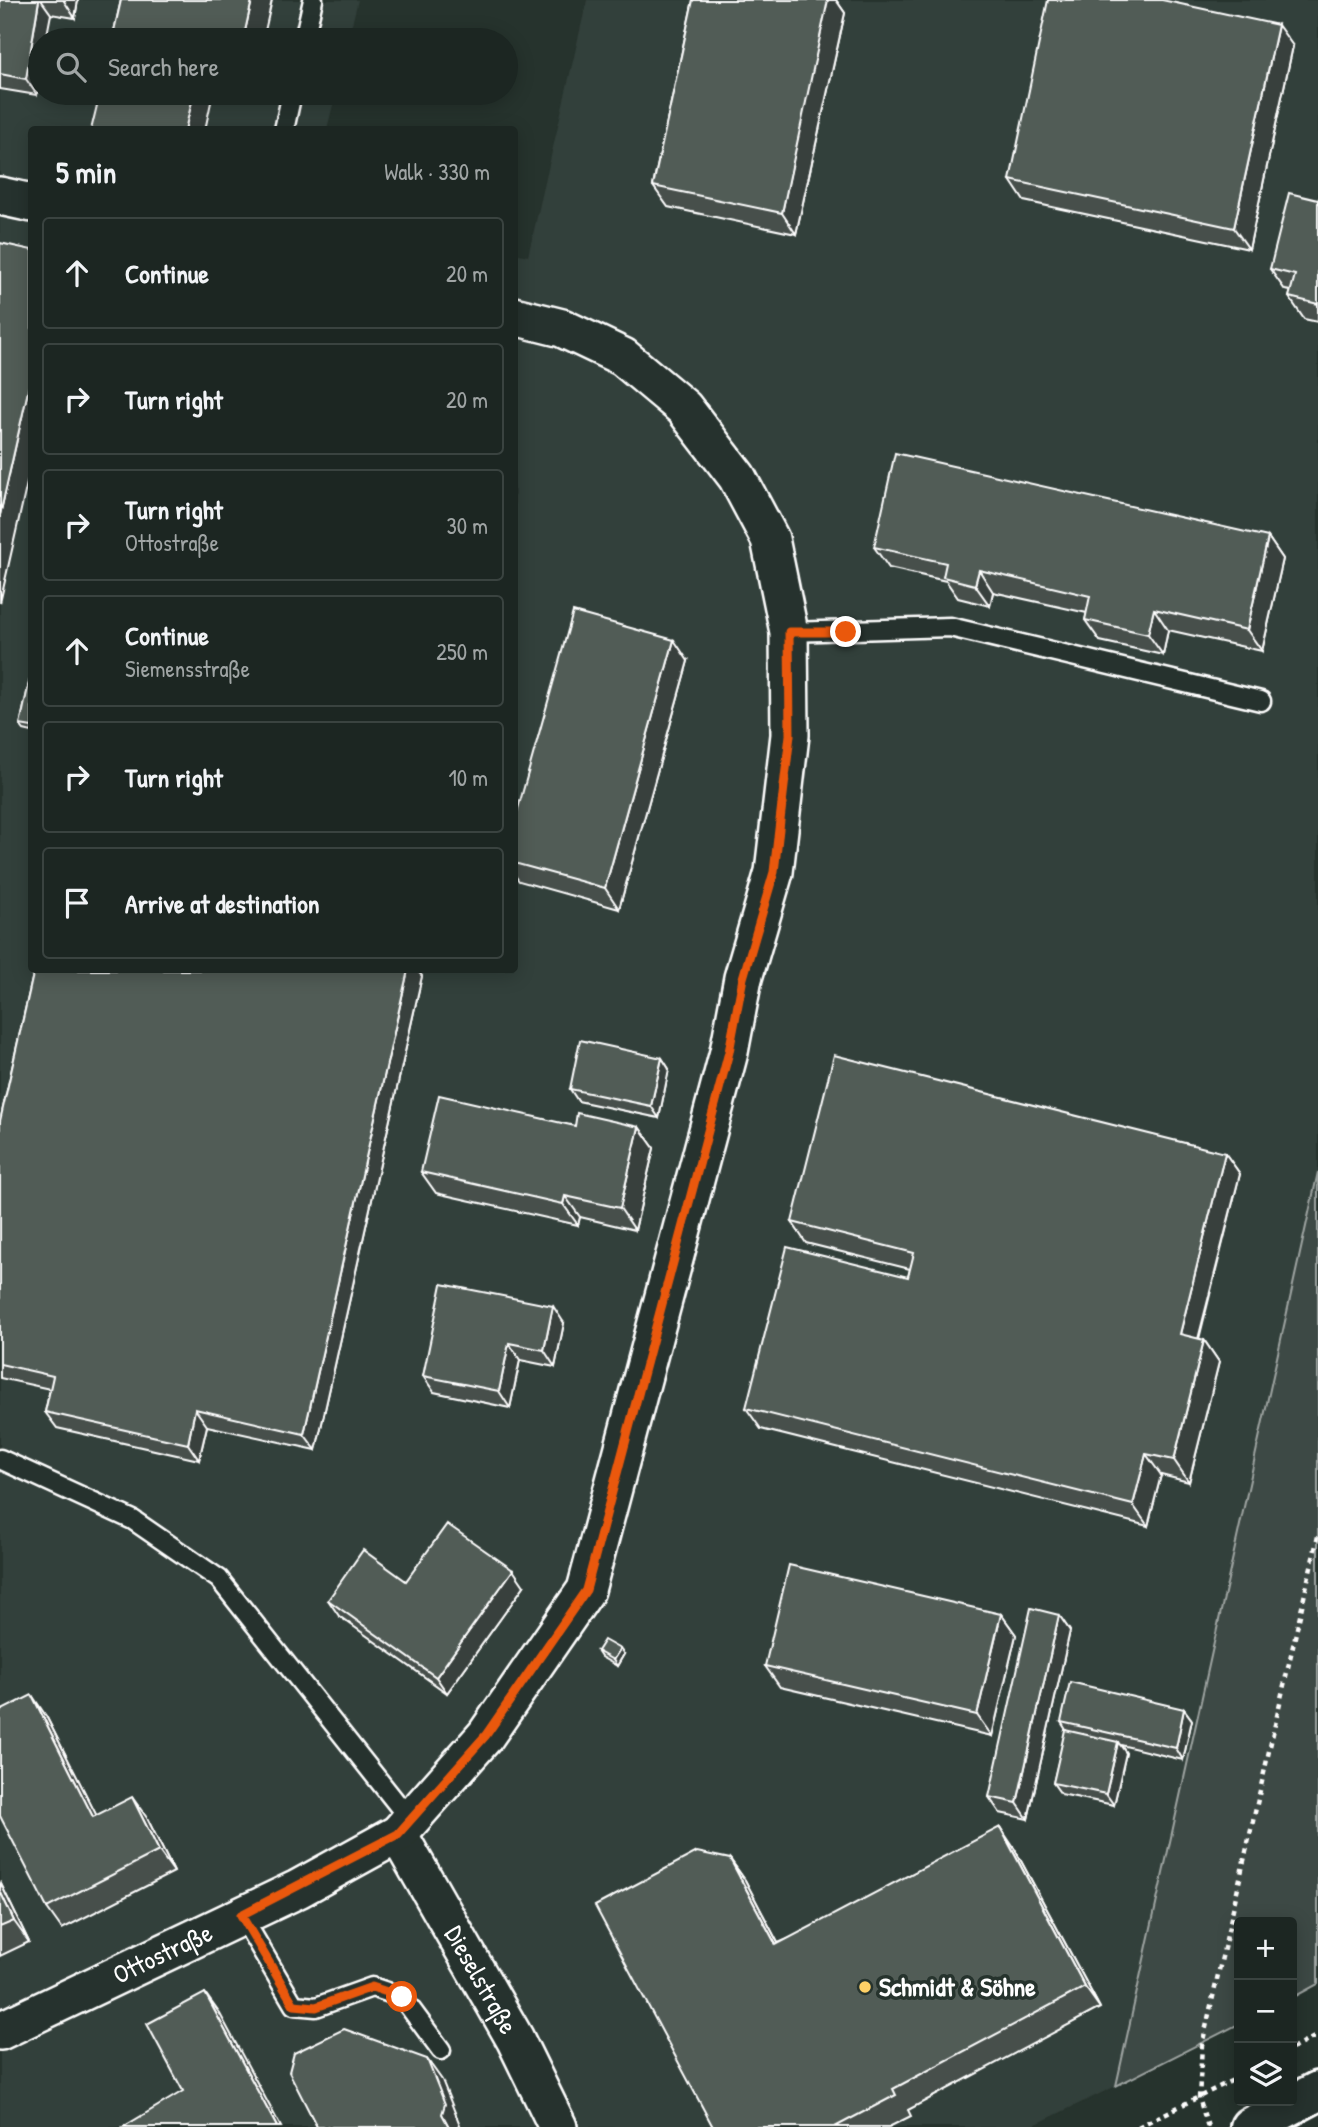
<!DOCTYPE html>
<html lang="en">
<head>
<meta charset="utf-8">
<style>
	body { margin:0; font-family:"Patrick Hand",sans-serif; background:#252e2a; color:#f1f3f6 }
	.controls { position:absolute; right:21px; bottom:21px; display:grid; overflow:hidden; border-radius:7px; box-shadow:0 4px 18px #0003 }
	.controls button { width:63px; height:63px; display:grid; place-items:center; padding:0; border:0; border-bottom:2px solid #3a4340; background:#1c2622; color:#f1f3f6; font:35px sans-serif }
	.stop { position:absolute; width:21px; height:21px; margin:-16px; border:5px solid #ea580c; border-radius:50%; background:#fff }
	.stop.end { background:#ea580c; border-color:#fff; box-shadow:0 2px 7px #0008 }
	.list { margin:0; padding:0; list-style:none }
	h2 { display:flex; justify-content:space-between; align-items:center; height:91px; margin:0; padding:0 28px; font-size:30px }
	h2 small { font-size:23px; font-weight:400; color:#a0a5a5 }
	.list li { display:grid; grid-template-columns:46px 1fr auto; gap:21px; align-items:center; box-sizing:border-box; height:112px; margin:0 14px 14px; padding:0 14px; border:2px solid #3a4340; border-radius:7px }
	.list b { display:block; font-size:26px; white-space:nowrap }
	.list p { margin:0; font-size:23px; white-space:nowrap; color:#a0a5a5 }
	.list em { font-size:23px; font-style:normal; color:#a0a5a5 }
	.icon { flex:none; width:38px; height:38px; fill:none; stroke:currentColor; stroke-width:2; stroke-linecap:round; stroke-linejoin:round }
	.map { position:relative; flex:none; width:1318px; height:2127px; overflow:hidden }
	.search { position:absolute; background:#1c2622; box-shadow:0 4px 18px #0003; left:28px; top:28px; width:490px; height:77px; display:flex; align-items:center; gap:18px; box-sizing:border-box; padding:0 24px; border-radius:38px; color:#a0a5a5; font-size:26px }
	.panel { position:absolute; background:#1c2622; box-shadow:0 4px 18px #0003; left:28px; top:126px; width:490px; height:847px; border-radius:7px }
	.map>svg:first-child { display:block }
	.built { fill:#333f3a }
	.green { fill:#3e4944; stroke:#9ea4a2; stroke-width:2 }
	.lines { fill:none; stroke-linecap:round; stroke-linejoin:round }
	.service-casing { stroke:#fff; stroke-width:23 }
	.minor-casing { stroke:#fff; stroke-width:42 }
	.secondary-casing { stroke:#fff; stroke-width:44 }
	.path { stroke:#fff; stroke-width:4.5; stroke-dasharray:5 5; stroke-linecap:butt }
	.service { stroke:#26332d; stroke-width:18 }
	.minor { stroke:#26332d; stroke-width:37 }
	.secondary { stroke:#26332d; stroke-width:38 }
	.wall { fill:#464f4b; stroke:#fff; stroke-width:2 }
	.shaded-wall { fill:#39403d; stroke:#fff; stroke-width:2 }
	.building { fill:#515c57; stroke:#fff; stroke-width:2 }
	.route { stroke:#ea580c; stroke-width:9 }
	.poi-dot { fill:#ffd166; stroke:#26332d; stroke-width:2.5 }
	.labels { text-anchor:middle; stroke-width:7; stroke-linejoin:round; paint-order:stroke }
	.street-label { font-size:26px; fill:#fff; stroke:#26332d }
	.poi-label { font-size:26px; font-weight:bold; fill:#fff; stroke:#26332d; text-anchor:start }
</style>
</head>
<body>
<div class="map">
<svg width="1318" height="2127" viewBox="0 0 1318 2127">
	<rect width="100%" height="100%" fill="#26332d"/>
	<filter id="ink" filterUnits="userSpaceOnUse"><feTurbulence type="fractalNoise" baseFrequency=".0143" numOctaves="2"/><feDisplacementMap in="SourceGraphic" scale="14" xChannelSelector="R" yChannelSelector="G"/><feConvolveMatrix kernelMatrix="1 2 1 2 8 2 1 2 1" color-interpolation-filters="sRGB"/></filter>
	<g filter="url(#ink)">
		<polygon class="built" points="0,0 358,0 348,40 40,40 40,93 336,93 327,129 32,130 32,970 514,970 515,253 528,256 587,0 1318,0 1318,1172 1116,2086 1030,2127 0,2127"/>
		<polygon class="green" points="1318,1172 1318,1984 1292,1998 1292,1922 1239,1922 1239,2024 1116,2086"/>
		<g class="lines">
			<g class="service-casing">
				<g id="service">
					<polyline points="304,40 313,0"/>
					<polyline points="284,130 292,93"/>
					<polyline points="789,632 950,627 1261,701"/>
					<polyline points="0,1459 133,1520 219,1579 410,1820"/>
					<polyline points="241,1915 294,2005 316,2007 372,1987 402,1997 441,2050"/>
				</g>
			</g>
			<g class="minor-casing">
				<g id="minor">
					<polyline points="0,196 32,203"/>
					<path id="s1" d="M 398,1834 L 515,2039 L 558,2127"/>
					<path id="s2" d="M 0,2031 L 298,1889 L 398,1834 L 486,1735 L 586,1590 L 729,1052 L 743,978 L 774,872 L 790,735 L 789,632 L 770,539 L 737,477 L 684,408 L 623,357 L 562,328 L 514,316"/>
				</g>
			</g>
			<g class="secondary-casing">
				<polyline id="secondary" points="1250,2127 1318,2091"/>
			</g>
			<g class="path">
				<polyline points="1292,2049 1318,2035"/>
				<polyline points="1138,2127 1239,2077"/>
				<polyline points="1208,2127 1199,2098 1202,2045 1318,1536"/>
			</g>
			<use href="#service" class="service"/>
			<use href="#minor" class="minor"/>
			<use href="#secondary" class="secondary"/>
		</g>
		<g class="wall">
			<polygon points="0,0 78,0 75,18 51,14 40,40 40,77 37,95 0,89"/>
			<polygon points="121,0 263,40 112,40"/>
			<polygon points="693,0 836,0 845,13 796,234 668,207 653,186"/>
			<polygon points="1293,46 1249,249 1024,201 1010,180"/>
			<polygon points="1318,200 1318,322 1304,319 1289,297 1291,291 1285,290 1270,269"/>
			<polygon points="1268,537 1283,559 1262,651 1168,630 1163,655 1100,641 1085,620 1087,613 993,592 990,606 958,598 946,581 889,568 874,547"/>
			<polygon points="688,661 619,909 519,881 514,874 514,823"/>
			<polygon points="32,669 32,732 24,730 20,725"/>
			<polygon points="34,970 417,970 422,976 316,1450 207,1426 199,1460 57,1428 45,1412 50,1389 0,1378 0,1121"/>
			<polygon points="662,1058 669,1069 659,1118 578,1101 570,1089"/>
			<polygon points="575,1126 639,1127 654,1148 635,1230 580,1217 578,1225 436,1193 421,1172"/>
			<polygon points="1225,1153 1240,1174 1199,1339 1204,1340 1219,1362 1189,1482 1161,1475 1148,1526 761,1429 746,1408 908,1277 910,1269 806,1243 792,1222"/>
			<polygon points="564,1323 555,1367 520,1360 510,1408 434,1392 423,1376"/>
			<polygon points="406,1581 524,1586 447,1693 339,1616 328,1600"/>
			<polygon points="1001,1614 1016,1635 992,1736 780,1687 765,1666"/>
			<polygon points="1059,1615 1070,1631 1028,1819 1000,1813 989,1797"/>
			<polygon points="597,1651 624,1654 617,1666 601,1657"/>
			<polygon points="1184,1709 1192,1720 1183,1760 1121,1745 1126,1753 1114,1805 1061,1794 1053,1783 1066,1730 1061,1722"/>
			<polygon points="46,1716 96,1815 147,1818 174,1872 62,1929 47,1908"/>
			<polygon points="1014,1848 1100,2008 908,2110 911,2116 889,2127 713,2127 730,1859 745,1880 778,1943"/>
			<polygon points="0,1882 29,1942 0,1956"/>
		</g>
		<g class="shaded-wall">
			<polygon points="39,0 41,0 51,14 46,40 40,40 40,77 37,95 26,79"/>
			<polygon points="64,0 78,0 75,18 64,1"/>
			<polygon points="252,0 272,0 263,40 243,40"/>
			<polygon points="826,0 836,0 845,13 796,234 782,213"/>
			<polygon points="1278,25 1293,46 1249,249 1234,228"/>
			<polygon points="207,32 213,40 205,40"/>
			<polygon points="194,93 213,93 205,130 185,130"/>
			<polygon points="32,373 32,461 0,603 0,515"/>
			<polygon points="1268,537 1283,559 1262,651 1247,630"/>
			<polygon points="979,570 993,592 990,606 975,585"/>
			<polygon points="1154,609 1168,630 1163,655 1148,634"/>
			<polygon points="674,640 688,661 619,909 605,888"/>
			<polygon points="408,970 417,970 422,976 316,1450 304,1434"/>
			<polygon points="662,1058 669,1069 659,1118 651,1106"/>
			<polygon points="639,1127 654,1148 635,1230 620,1208"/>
			<polygon points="1225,1153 1240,1174 1194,1355 1180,1334"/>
			<polygon points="565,1196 580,1217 578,1225 563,1204"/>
			<polygon points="553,1306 564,1323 555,1367 544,1350"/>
			<polygon points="1204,1340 1219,1362 1189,1482 1174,1460"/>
			<polygon points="509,1343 520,1360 510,1408 499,1391"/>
			<polygon points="195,1409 207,1426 199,1460 188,1444"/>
			<polygon points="1146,1454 1161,1475 1148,1526 1133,1505"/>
			<polygon points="513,1570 524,1586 447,1693 436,1677"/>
			<polygon points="1001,1614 1016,1635 992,1736 977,1715"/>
			<polygon points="1059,1615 1070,1631 1028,1819 1017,1803"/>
			<polygon points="620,1649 624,1654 617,1666 613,1660"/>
			<polygon points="32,1695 46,1716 108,1838 93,1817"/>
			<polygon points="1184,1709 1192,1720 1183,1760 1176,1748"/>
			<polygon points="1118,1742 1126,1753 1114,1805 1106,1794"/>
			<polygon points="132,1797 147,1818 174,1872 159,1851"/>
			<polygon points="1000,1827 1014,1848 1100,2008 1085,1987"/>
			<polygon points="730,1859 745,1880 790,1966 776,1945"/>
			<polygon points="0,1882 29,1942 14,1921 0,1891"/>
			<polygon points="205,1993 220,2014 281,2127 277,2127"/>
			<polygon points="427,2059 442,2080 460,2125 459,2127 449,2127 442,2114"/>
		</g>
		<g class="building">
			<polygon points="0,0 39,0 26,79 0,74"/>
			<polygon points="121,0 252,0 243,40 207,32 205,40 112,40"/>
			<polygon points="693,0 828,0 782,213 653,186"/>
			<polygon points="1048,0 1162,0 1278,25 1234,228 1010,180"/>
			<polygon points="100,93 194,93 185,130 91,130"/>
			<polygon points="1289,193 1318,200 1318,304 1289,297 1295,275 1270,269"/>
			<polygon points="0,243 32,250 32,373 0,515"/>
			<polygon points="895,453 1268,537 1247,630 1154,609 1148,634 1085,620 1090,596 979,570 975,585 943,577 946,563 874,547"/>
			<polygon points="573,612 674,640 605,888 514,863 514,823"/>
			<polygon points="32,669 32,727 20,725"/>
			<polygon points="34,970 408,970 304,1434 195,1409 188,1444 45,1412 53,1376 0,1364 0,1121"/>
			<polygon points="580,1040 662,1058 651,1106 570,1089"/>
			<polygon points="834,1055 1225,1153 1180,1334 1204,1340 1174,1460 1146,1454 1133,1505 746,1408 787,1247 908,1277 914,1253 792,1222"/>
			<polygon points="439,1095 575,1126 577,1113 639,1127 620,1208 565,1196 563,1204 421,1172"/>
			<polygon points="442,1284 553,1306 544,1350 509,1343 499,1391 423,1376"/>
			<polygon points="447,1524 513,1570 436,1677 328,1600 363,1550 406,1581"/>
			<polygon points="789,1565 1001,1614 977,1715 765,1666"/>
			<polygon points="1031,1608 1059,1615 1017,1803 989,1797"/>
			<polygon points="604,1640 620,1649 613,1660 597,1651"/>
			<polygon points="1070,1682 1184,1709 1176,1748 1061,1722"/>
			<polygon points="32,1695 93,1817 132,1797 159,1851 47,1908 0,1816 0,1711"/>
			<polygon points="1065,1730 1118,1742 1106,1794 1053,1783"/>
			<polygon points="1000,1827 1085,1987 893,2089 896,2095 835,2127 713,2127 595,1906 697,1852 730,1859 776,1945"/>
			<polygon points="0,1891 14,1921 0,1927"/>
			<polygon points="205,1993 277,2127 123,2127 183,2091 147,2024"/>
			<polygon points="344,2029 427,2059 445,2104 442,2114 449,2127 317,2127 289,2072 294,2053"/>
		</g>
	</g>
	<g class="lines" filter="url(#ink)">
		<polyline class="route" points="402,1997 372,1987 316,2007 294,2005 241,1915 398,1834 486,1735 586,1590 729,1052 743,978 774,872 790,735 789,632 846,632"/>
	</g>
	<circle class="poi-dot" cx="865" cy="1987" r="7"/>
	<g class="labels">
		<g class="street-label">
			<text dy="9" stroke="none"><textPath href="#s2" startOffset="180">Ottostraße</textPath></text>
			<text dy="9" stroke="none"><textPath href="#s1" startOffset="168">Dieselstraße</textPath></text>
		</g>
		<g class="poi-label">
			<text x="879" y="1996">Schmidt &amp; Söhne</text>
		</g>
	</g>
</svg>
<div class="controls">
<button>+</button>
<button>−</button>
<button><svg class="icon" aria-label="layers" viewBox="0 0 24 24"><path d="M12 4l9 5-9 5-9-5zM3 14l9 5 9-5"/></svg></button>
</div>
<div class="stop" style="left:402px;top:1997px"></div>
<div class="stop end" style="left:846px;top:632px"></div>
<div class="search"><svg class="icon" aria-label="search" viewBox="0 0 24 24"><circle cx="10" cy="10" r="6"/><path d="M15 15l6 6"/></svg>Search here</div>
<section class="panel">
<h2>5 min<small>Walk · 330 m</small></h2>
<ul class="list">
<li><svg class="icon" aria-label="ahead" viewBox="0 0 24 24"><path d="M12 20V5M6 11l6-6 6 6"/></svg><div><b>Continue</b></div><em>20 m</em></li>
<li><svg class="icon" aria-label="right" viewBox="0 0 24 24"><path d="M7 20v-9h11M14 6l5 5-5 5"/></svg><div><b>Turn right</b></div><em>20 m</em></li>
<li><svg class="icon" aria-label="right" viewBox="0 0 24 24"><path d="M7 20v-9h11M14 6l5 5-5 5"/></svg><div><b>Turn right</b><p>Ottostraße</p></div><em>30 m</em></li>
<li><svg class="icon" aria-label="ahead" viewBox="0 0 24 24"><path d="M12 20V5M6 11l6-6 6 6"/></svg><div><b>Continue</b><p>Siemensstraße</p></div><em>250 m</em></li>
<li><svg class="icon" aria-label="right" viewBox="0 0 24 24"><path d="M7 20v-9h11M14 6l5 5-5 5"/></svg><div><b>Turn right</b></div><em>10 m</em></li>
<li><svg class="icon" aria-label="arrive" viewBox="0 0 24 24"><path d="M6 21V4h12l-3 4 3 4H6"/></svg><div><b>Arrive at destination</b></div></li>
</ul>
</section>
</div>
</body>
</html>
